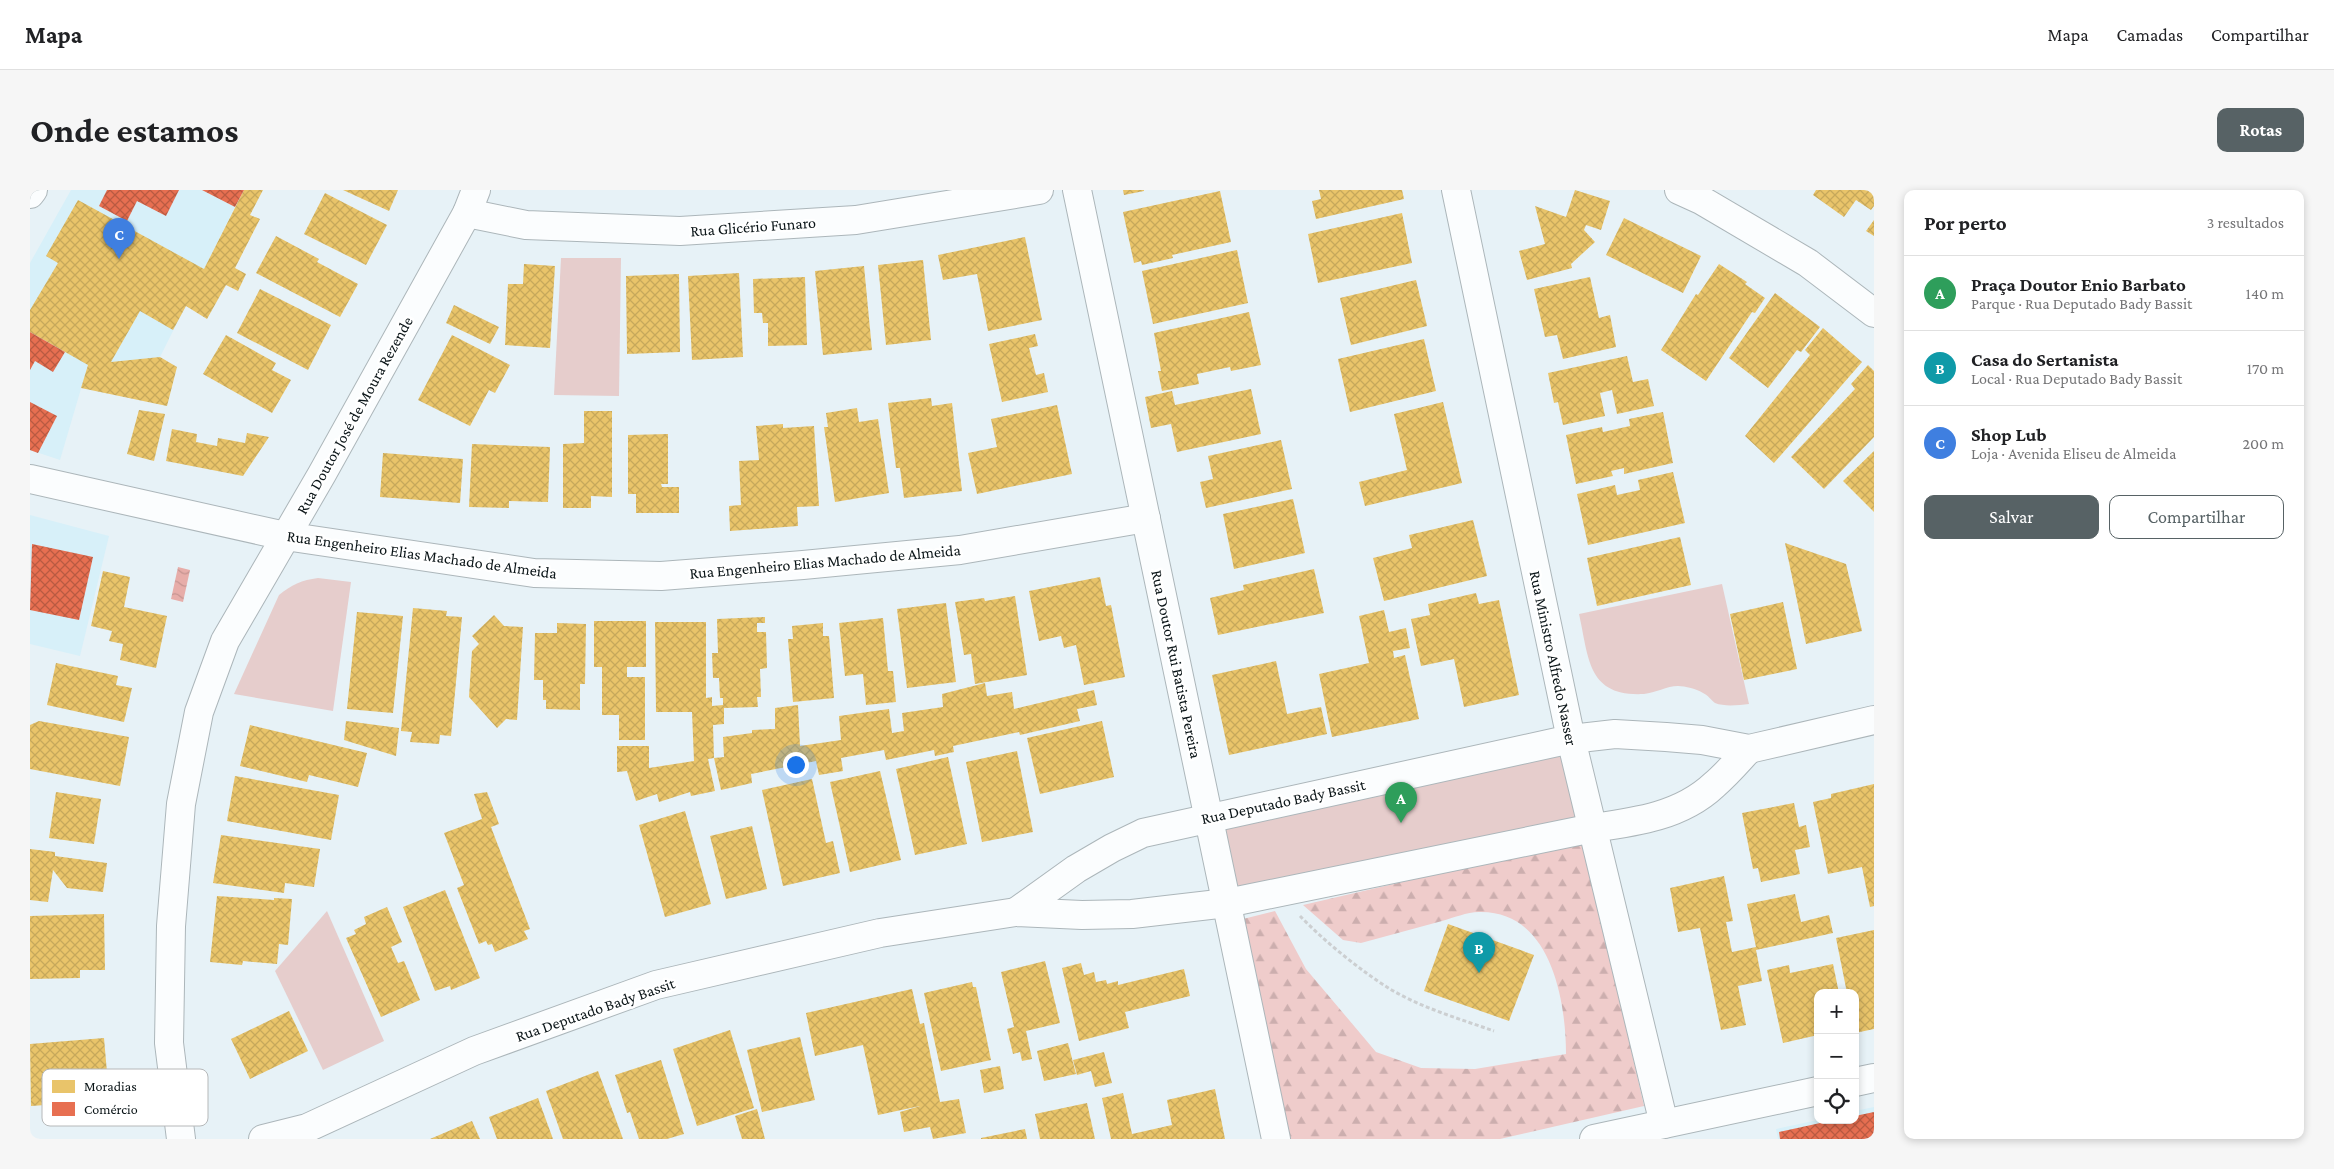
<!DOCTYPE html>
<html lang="pt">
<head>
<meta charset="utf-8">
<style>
	body { margin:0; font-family:"Crimson Pro",serif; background:#f6f6f6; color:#202124 }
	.controls { position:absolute; right:15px; bottom:15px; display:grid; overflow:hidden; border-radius:10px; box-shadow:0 2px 8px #0003 }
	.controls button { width:45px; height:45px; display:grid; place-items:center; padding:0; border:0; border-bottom:1px solid #e0e0e0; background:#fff; color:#202124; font:25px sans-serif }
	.you { position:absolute; left:765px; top:574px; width:18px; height:18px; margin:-12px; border:4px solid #fff; border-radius:50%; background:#1a73e8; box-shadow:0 0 0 8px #1a73e833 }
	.badge { display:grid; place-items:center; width:32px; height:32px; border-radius:50%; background:#576265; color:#fff; font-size:16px; font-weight:700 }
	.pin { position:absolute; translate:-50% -41px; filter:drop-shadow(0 1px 2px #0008) }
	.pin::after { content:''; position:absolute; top:26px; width:18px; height:15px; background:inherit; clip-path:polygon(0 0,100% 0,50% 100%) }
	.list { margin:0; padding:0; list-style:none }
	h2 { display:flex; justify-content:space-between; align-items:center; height:65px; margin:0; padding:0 20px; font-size:21px }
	h2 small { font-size:16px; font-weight:400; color:#757577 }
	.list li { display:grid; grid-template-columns:32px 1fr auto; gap:15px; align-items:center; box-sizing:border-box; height:75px; padding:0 20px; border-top:1px solid #e0e0e0 }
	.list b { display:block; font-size:19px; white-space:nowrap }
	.list p { margin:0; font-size:16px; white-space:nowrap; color:#757577 }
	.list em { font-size:16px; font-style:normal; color:#757577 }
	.actions { display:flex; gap:10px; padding:15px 20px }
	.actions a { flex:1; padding:11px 0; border:1px solid #576265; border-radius:10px; text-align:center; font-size:18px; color:#576265 }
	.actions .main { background:#576265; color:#fff }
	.icon { flex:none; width:28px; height:28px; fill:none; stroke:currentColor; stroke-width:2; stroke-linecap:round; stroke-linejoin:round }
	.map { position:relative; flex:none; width:1844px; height:949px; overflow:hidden; border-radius:10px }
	header { display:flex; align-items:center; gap:30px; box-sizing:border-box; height:70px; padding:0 25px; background:#fff; border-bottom:1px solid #e0e0e0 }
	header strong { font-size:24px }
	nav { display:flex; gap:28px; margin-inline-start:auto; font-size:18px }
	.intro { display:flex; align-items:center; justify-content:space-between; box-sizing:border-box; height:120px; padding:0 30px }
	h1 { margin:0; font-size:35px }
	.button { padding:12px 22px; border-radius:10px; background:#576265; color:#fff; font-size:18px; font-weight:700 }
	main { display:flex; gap:30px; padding:0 30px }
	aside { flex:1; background:#fff; border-radius:10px; box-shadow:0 2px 8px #0003 }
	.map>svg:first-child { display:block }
	.built { fill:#d7f0f9 }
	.green { fill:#e6cdcc }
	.forest { fill:url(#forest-firs) }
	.water { fill:url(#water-waves) }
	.homes { fill:url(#homes-cross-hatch) }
	.shops { fill:url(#shops-cross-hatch) }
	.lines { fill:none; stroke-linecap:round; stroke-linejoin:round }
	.street-casing { stroke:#acb6ba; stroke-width:30 }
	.secondary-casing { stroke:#acb6ba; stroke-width:30 }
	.primary-casing { stroke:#acb6ba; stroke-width:30 }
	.path { stroke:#cccfd1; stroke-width:3; stroke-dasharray:4 2.5; stroke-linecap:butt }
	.street { stroke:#fbfdfe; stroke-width:28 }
	.secondary { stroke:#fbfdfe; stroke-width:28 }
	.primary { stroke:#fbfdfe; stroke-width:28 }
	.labels { text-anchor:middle; stroke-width:5; stroke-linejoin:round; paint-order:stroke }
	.street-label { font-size:16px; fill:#0a1417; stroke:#fff }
	.key { fill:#fff; stroke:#b6b8b9; stroke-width:1 }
	.key-label { font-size:14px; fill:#0a1417 }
</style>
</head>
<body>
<header>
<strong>Mapa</strong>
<nav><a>Mapa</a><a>Camadas</a><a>Compartilhar</a></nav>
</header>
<div class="intro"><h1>Onde estamos</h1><a class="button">Rotas</a></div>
<main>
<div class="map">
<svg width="1844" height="949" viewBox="0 0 1844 949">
	<defs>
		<pattern id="forest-firs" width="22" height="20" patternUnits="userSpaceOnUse" patternTransform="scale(1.25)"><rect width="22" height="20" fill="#efcccb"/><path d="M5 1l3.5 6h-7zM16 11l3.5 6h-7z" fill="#ccaeae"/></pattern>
		<pattern id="water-waves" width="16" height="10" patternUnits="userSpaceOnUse" patternTransform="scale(1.25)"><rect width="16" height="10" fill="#e7ada9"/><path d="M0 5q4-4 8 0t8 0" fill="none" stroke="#c59491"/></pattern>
		<pattern id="homes-cross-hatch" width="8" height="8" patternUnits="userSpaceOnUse" patternTransform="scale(1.25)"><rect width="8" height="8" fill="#e9c46a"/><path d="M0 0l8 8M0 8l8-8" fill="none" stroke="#c6a85b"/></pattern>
		<pattern id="shops-cross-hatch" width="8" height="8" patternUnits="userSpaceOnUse" patternTransform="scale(1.25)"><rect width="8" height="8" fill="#e76f51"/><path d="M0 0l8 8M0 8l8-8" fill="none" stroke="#b95a42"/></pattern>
	</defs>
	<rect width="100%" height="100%" fill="#e7f2f7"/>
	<g class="built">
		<polygon points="41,0 172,0 205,17 130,167 58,175 30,270 0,260 0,73"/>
		<polygon points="0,325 79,346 50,466 0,454"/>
		<polygon points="1844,917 1844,949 1748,949 1746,939 1788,930 1825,930 1825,921"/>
	</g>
	<g class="green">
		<polygon points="531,68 591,68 589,206 524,205"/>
		<path d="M 288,388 L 321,392 L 303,521 L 204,504 L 249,405 C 261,395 272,390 288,388 Z"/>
		<path d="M 1692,394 L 1719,514 C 1709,515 1695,517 1685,513 C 1681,510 1678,505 1673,503 C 1667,499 1655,496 1648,496 C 1637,496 1625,503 1614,504 C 1557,507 1559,468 1549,424 Z"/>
		<polygon points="1541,549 1563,638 1197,713 1179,627"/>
		<polygon points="297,721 354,851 293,880 245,781"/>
	</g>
	<path class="forest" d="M 1553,650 L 1614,916 L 1470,949 L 1259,949 L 1209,730 L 1245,721 L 1276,779 L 1346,862 L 1391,878 L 1445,879 L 1536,864 C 1536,809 1520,720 1449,722 C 1437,722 1423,728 1412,731 C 1385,738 1358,746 1331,753 L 1313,750 L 1273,715 Z"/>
	<polygon class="water" points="148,377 160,380 153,412 141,409"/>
	<g class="homes">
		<polygon points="214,0 233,0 220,25 230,29 205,78 216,84 208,101 196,95 177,129 156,116 143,140 110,121 81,172 130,167 147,177 137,216 51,198 58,175 0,142 0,120 28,73 16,66 48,10 174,79"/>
		<polygon points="313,0 368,0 359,21"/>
		<polygon points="1093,0 1114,0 1114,1 1094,5"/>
		<polygon points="1289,0 1372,0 1374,9 1286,29 1282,11 1291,9"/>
		<polygon points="1545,0 1580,11 1571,40 1556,35 1554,40 1565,52 1541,74 1542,78 1497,90 1489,61 1515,54 1505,16 1536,27"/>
		<polygon points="1786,0 1844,0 1844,16 1841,20 1826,10 1814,27 1783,5"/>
		<polygon points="1190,1 1201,52 1142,65 1143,68 1112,75 1111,71 1104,73 1093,22"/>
		<polygon points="295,3 357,35 336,75 274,44"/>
		<polygon points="1372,23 1382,73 1288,93 1278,44"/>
		<polygon points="1594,28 1671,66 1653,103 1576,65"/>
		<polygon points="1844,30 1844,46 1836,41"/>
		<polygon points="246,46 289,69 287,72 328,94 310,127 226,83"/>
		<polygon points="995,47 1012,130 958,141 947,84 913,90 908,65"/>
		<polygon points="1207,60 1218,113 1123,134 1112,81"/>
		<polygon points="893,70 901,150 856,155 848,75"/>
		<polygon points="494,74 525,76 520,158 475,155 478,94 493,94"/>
		<polygon points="1689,74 1717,92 1715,94 1735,108 1725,123 1722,122 1676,191 1631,160 1666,104 1668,105"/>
		<polygon points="834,76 842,160 793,165 785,81"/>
		<polygon points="709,83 713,167 662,170 658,86"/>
		<polygon points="649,84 650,162 597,164 596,86"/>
		<polygon points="775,87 777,155 738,156 738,133 733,133 732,123 724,123 723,89"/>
		<polygon points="1560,87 1569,128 1580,125 1586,157 1533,169 1527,145 1515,147 1504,99"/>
		<polygon points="1386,90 1397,136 1321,155 1310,108"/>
		<polygon points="230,99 301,135 278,180 207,143"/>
		<polygon points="1745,103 1790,137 1771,162 1767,160 1738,198 1699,168"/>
		<polygon points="424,115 469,137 460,154 416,133"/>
		<polygon points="1219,122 1231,175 1201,181 1200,177 1167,184 1169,194 1132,201 1128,181 1131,181 1124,143"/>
		<polygon points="1793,138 1832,172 1744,273 1715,246 1780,165 1775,160"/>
		<polygon points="1005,144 1008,156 999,158 1006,185 1014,183 1018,202 972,212 959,154"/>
		<polygon points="196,145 246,173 242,180 261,190 242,223 173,184"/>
		<polygon points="422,145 480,175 465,203 459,200 440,236 388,210"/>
		<polygon points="1394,149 1406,201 1320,222 1308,169"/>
		<polygon points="1597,166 1603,192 1618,189 1624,216 1587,224 1582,200 1570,203 1575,226 1533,235 1528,212 1524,213 1518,183"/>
		<polygon points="1838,175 1844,181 1844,247 1794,299 1761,267 1825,199 1821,194"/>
		<polygon points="1221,199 1231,244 1147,262 1141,234 1121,238 1115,207 1142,201 1145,215"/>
		<polygon points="901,208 902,216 922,213 932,301 874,308 870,278 866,278 858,213"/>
		<polygon points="1413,212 1432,293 1335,316 1329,292 1377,280 1364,224"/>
		<polygon points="1027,215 1042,284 947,304 938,263 967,257 961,229"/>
		<polygon points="827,218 829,232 848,229 859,303 805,312 794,237 798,237 796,223"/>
		<polygon points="109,220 135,224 124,271 97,264"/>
		<polygon points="554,221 582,221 582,307 561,306 561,318 533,318 533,254 554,253"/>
		<polygon points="1633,222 1643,273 1594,284 1594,278 1581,281 1583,286 1546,294 1536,245 1572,237 1573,242 1600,236 1599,229"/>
		<polygon points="753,234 753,238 784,236 789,316 767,317 768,336 700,341 699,316 711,315 709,271 729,270 726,236"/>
		<polygon points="142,239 167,244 166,252 187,256 188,248 215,253 217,243 239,247 213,286 136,271"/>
		<polygon points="638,244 638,294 631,294 632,297 649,297 649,323 606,323 606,304 598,304 598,245"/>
		<polygon points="1251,250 1262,299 1176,318 1170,292 1183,289 1178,266"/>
		<polygon points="442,254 520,257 518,312 479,311 479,318 439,317"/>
		<polygon points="1844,261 1844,322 1813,291"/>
		<polygon points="353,263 433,269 430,313 350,307"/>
		<polygon points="1643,282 1655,333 1558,355 1547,304 1585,295 1587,305 1610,300 1608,290"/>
		<polygon points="1263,309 1275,363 1204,379 1193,324"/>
		<polygon points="1443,330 1457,386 1354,411 1343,368 1382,358 1379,345"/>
		<polygon points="1650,347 1661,395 1567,416 1557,368"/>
		<polygon points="1755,353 1816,374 1832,441 1776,454"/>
		<polygon points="1284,379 1294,423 1188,445 1180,408 1214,400 1213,395"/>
		<polygon points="73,381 100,387 94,417 137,426 126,478 90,470 93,454 79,451 82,441 61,436"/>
		<polygon points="1070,387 1076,416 1081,415 1095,487 1054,495 1046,455 1034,458 1031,446 1009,451 999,401"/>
		<polygon points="1446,403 1449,414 1469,410 1489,505 1434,517 1424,469 1391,476 1381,429 1400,425 1398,414"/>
		<polygon points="985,406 997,485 945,494 941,464 934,465 925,412 954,408 955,411"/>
		<polygon points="1753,412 1767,479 1714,490 1700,424"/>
		<polygon points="916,413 926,492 877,498 867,419"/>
		<polygon points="383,418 417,421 416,426 432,427 421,546 410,545 409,554 380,552 382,542 371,541"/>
		<polygon points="1354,420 1359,442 1376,438 1380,458 1363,461 1364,468 1375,465 1389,529 1302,547 1289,484 1339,473 1329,426"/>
		<polygon points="327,422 373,426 363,523 317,519"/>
		<polygon points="464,425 474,436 493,437 487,530 476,529 467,538 439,507 442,461 449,454 442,446"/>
		<polygon points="735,427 735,433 727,433 727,442 736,442 737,478 730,479 731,507 727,507 728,517 694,518 694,534 683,535 684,568 678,569 685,601 661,606 660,602 629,612 627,604 606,611 597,581 587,582 587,556 619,556 619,578 664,571 662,522 626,522 625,432 676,432 676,508 682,507 682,516 693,515 693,508 690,508 689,488 683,488 682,463 688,463 687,429"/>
		<polygon points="853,428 858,481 863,481 866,512 836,515 833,484 815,486 809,433"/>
		<polygon points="564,431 616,431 616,477 597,477 597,487 615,487 615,550 589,550 589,525 572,525 572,477 564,477"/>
		<polygon points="527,433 556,434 555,494 550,494 550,520 516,519 516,510 513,510 513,490 504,490 505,443 527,443"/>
		<polygon points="793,433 793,446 799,446 804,508 763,512 758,449 763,449 762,436"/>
		<polygon points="1246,471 1257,524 1291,517 1297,544 1199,565 1182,485"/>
		<polygon points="26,473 88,486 86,495 102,498 94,532 17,515"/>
		<polygon points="955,493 957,506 982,502 984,519 1064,500 1067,515 1047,519 1050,531 990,545 989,542 923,556 924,562 905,566 904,560 856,570 854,560 811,568 813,581 789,585 786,571 721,584 722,593 691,600 684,568 694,567 693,547 722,543 722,540 745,539 745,518 768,515 770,556 811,550 809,526 859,519 862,543 874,541 872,523 913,517 912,504"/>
		<polygon points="9,531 99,547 90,596 0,579 0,535"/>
		<polygon points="316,531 369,538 366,566 314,550"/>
		<polygon points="1072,531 1084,587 1010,604 997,548"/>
		<polygon points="220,535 337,563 328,597 279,585 277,592 210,576"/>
		<polygon points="987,561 1003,642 952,652 936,572"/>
		<polygon points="918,567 937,654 885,665 866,579"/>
		<polygon points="850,581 871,670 820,682 800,592"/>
		<polygon points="205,586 309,605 301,650 197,631"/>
		<polygon points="782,589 796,653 803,651 810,683 753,696 732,600"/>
		<polygon points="1844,594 1844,716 1840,717 1832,677 1798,684 1783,612 1801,608 1801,604"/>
		<polygon points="26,602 71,609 64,654 19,648"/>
		<polygon points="457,602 469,634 461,637 500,739 494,741 498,749 465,762 462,754 458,755 456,751 449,754 427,698 434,695 414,643 452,629 444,604"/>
		<polygon points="1764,613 1769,637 1776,635 1780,657 1765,660 1770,684 1731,692 1728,678 1723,679 1712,623"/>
		<polygon points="655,621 681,714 635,727 609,635"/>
		<polygon points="722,636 737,699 696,709 680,646"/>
		<polygon points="191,645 290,659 284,697 255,693 254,703 183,693"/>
		<polygon points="0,659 25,662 25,666 77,673 73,702 37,698 23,680 18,712 0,710"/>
		<polygon points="1694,686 1703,731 1696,732 1702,762 1726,757 1717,714 1765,704 1771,732 1799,725 1803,743 1726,760 1732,791 1708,796 1716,835 1691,840 1670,738 1648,742 1640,698"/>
		<polygon points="415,700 450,788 421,800 420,796 405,801 373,717"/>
		<polygon points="187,706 244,710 244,708 262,709 258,755 249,754 247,774 213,771 212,775 180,772"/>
		<polygon points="357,717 372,752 361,757 368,773 374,771 390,810 351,827 316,748 326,744 324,740 336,734 334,727"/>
		<polygon points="74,724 75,780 50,780 50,788 0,789 0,726"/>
		<polygon points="1418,734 1504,765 1479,831 1394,801"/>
		<polygon points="1844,740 1844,839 1825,843 1825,803 1817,803 1806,748"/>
		<polygon points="1015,771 1030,833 996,841 1002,869 992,871 990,862 983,864 977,839 984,837 971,782"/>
		<polygon points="1051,773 1054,785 1064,782 1066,792 1076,790 1077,794 1088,791 1088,795 1154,779 1160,806 1095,822 1099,838 1049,851 1032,778"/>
		<polygon points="1803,774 1809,803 1788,803 1788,845 1753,853 1737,780 1759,775 1760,783"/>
		<polygon points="942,792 943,797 946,797 961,870 911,881 894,803"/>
		<polygon points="882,799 890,834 894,833 910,912 929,909 936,943 903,949 900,937 874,942 870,922 890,916 848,925 833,855 785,866 776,823"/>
		<polygon points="259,821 278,861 220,889 201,849"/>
		<polygon points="700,840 724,918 667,936 643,859"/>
		<polygon points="770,847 785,910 732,922 717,860"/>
		<polygon points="74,848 78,894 52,896 54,924 31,925 30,914 1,916 0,854"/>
		<polygon points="1038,853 1046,884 1014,891 1007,861"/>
		<polygon points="1074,862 1082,893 1065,897 1061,881 1047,885 1043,870"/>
		<polygon points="631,870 654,944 637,949 609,949 600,922 597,923 585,885"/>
		<polygon points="970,876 974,899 954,903 950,880"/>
		<polygon points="568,881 593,949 533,949 516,901"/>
		<polygon points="1185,899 1195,949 1081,949 1072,908 1093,903 1102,944 1142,935 1137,910"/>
		<polygon points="508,908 523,949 467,949 459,927"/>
		<polygon points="1057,913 1065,949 1010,949 1005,924"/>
		<polygon points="727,919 735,949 712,949 705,926"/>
		<polygon points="442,931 450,949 400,949"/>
		<polygon points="995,939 997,949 951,949 951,948"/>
	</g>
	<g class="shops">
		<polygon points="77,0 149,0 136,26 107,11 97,31 69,16"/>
		<polygon points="172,0 214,0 205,17"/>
		<polygon points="0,142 35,162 23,182 5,171 0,180"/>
		<polygon points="0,212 27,226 8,263 0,260"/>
		<polygon points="2,354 63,367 49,430 0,420"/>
		<polygon points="1844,922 1844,949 1750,949 1749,942 1804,930 1825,930 1825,926"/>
	</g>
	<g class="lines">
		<g class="street-casing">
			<g id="street">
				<polyline points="1047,0 1246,949"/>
				<polyline points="1426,0 1541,549 1634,934"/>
				<polyline points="437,23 496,35 650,41 826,30 1009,0"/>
				<polyline points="0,289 255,346 504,383 631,386 773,375 930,360 1116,328"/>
				<polyline points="986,722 1046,679 1082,658 1113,643 1541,549 1585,544 1636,547 1672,550 1719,559 1844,530"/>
				<polyline points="1825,892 1844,888"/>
				<polyline points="151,949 139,853 141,736 151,614 169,522 195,451 292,284 437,23 446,0"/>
				<path d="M 233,949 L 277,938 L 444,861 L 626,795 L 850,743 L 986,722 L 1052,725 L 1102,724 L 1197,713 L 1563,638 C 1606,632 1651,626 1684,595 C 1697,584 1708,571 1719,559"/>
				<polyline points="1564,949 1788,901"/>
			</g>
		</g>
		<g class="secondary-casing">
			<polyline id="secondary" points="1649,0 1671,10 1778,73 1844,123"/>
		</g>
		<g class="primary-casing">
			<polyline id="primary" points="0,4 3,0"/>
		</g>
		<path class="path" d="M 1270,726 C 1294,751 1331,781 1360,799 C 1392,818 1430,829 1464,841"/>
		<use href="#street" class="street"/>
		<use href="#secondary" class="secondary"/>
		<use href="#primary" class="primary"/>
	</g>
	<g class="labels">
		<g class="street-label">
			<text transform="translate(723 36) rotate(-4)" y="6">Rua Glicério Funaro</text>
			<text transform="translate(324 225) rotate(-61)" y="6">Rua Doutor José de Moura Rezende</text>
			<text transform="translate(392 364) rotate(8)" y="6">Rua Engenheiro Elias Machado de Almeida</text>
			<text transform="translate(795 371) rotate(-5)" y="6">Rua Engenheiro Elias Machado de Almeida</text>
			<text transform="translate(1524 468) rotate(78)" y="6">Rua Ministro Alfredo Nasser</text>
			<text transform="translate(1147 474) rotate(78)" y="6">Rua Doutor Rui Batista Pereira</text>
			<text transform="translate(1253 611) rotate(-12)" y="6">Rua Deputado Bady Bassit</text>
			<text transform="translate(565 819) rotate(-19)" y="6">Rua Deputado Bady Bassit</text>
		</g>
	</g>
	<rect x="12" y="879" width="166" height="57" rx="8" class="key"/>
	<rect x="22" y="890" width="23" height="13" fill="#e9c46a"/>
	<rect x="22" y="912" width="23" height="14" fill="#e76f51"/>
	<g class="key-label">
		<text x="54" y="901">Moradias</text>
		<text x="54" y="924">Comércio</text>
	</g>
</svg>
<div class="controls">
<button>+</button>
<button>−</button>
<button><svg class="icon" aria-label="locate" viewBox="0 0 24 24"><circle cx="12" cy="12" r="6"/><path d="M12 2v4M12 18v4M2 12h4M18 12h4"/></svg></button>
</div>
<div class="you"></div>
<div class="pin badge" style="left:1371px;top:633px;background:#2e9e5b">A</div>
<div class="pin badge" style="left:1449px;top:783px;background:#0f9aa8">B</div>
<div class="pin badge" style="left:89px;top:69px;background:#3f7fe0">C</div>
</div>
<aside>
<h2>Por perto<small>3 resultados</small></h2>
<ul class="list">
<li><span class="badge" style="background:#2e9e5b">A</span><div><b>Praça Doutor Enio Barbato</b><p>Parque · Rua Deputado Bady Bassit</p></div><em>140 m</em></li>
<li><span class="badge" style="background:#0f9aa8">B</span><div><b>Casa do Sertanista</b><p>Local · Rua Deputado Bady Bassit</p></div><em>170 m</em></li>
<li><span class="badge" style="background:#3f7fe0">C</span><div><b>Shop Lub</b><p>Loja · Avenida Eliseu de Almeida</p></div><em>200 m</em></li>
</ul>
<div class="actions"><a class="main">Salvar</a><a>Compartilhar</a></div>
</aside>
</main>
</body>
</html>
